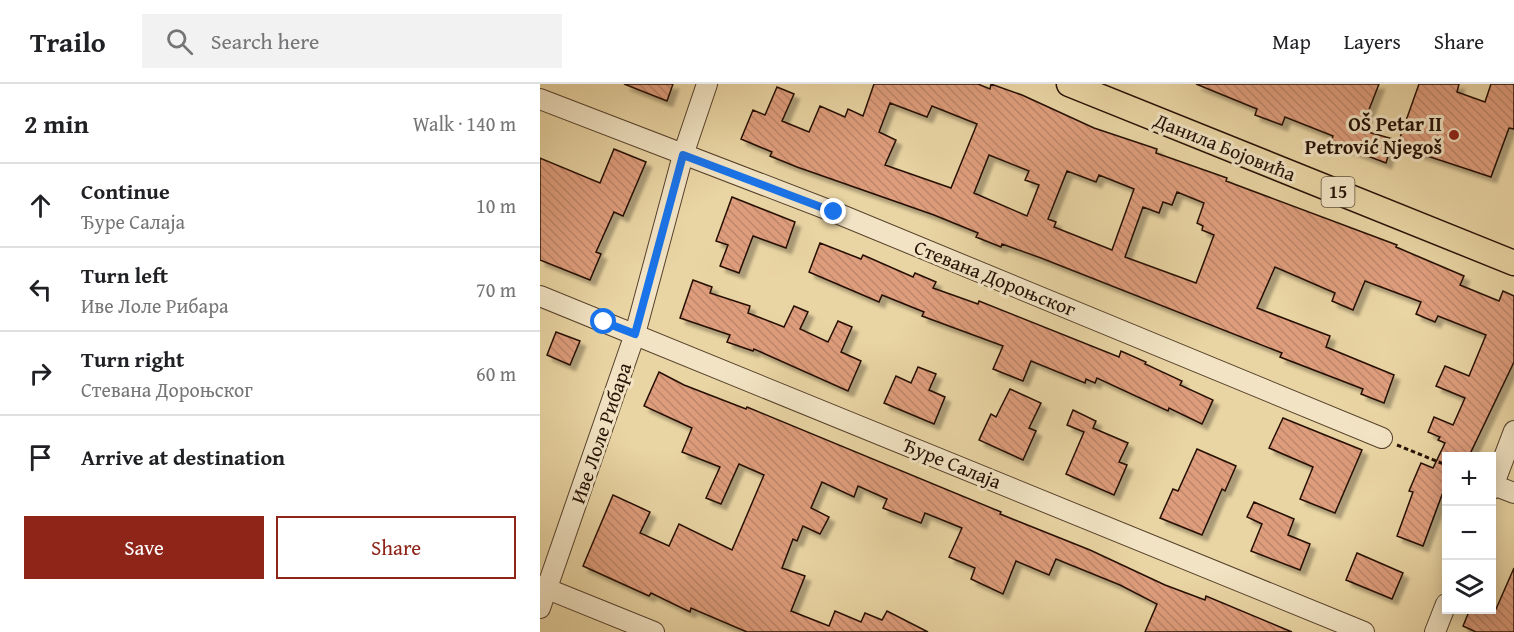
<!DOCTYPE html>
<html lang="en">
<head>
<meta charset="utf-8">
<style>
	body { margin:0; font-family:"Gentium Book Plus",serif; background:#f2f2f2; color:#202124 }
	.controls { position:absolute; right:18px; bottom:18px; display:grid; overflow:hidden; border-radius:0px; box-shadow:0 3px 15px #0003 }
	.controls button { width:54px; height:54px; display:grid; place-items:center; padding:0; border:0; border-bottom:2px solid #e0e0e0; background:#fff; color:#202124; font:30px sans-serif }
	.stop { position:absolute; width:18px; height:18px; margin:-14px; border:4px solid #1a73e8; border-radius:50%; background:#fff }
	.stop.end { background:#1a73e8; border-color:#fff; box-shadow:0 2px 6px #0008 }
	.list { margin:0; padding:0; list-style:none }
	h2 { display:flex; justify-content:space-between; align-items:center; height:78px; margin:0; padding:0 24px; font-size:26px }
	h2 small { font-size:20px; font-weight:400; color:#757577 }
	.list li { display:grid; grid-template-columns:39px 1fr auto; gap:18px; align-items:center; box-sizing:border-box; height:84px; padding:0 24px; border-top:2px solid #e0e0e0 }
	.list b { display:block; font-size:22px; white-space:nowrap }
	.list p { margin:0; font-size:20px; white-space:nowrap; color:#757577 }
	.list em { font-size:20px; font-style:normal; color:#757577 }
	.actions { display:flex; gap:12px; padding:18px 24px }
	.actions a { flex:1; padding:14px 0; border:2px solid #8f2418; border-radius:0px; text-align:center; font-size:21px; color:#8f2418 }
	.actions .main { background:#8f2418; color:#fff }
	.icon { flex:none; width:33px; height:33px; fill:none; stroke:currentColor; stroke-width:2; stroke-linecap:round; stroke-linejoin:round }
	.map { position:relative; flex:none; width:974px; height:548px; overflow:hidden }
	header { display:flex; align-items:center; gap:36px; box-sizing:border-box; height:84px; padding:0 30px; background:#fff; border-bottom:2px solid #e0e0e0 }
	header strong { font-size:28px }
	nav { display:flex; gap:33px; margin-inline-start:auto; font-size:21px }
	.search { width:420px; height:54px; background:#f2f2f2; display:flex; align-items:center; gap:15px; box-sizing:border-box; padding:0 21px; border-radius:0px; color:#757577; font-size:22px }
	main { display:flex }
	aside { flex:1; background:#fff }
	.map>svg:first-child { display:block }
	.building { fill:url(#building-back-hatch); stroke:#251004; stroke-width:1.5; fill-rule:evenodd; filter:url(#shadow) }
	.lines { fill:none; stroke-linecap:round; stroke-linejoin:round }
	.minor-casing { stroke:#56412c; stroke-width:22 }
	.major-casing { stroke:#251004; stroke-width:27 }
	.path { stroke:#251004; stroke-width:3; stroke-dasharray:4.5 3; stroke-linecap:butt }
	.minor { stroke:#f1e3c3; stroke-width:20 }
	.major { stroke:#e9d4a3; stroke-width:24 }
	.route { stroke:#1a73e8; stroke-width:8 }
	.poi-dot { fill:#8f2418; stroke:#f1e3c3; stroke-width:2 }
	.labels { text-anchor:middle; stroke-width:6; stroke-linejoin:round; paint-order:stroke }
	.shield { fill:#f1e3c3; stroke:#624f3d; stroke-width:1.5 }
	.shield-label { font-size:18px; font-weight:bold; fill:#251004 }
	.poi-label { font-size:20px; font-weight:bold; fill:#251004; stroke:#f1e3c3; text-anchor:end }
	.street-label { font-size:20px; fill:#251004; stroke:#f1e3c3 }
</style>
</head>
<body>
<header>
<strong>Trailo</strong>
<div class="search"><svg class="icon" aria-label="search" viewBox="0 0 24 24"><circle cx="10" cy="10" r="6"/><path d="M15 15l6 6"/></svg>Search here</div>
<nav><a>Map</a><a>Layers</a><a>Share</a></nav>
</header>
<main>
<aside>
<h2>2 min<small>Walk · 140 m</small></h2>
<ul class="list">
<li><svg class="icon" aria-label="ahead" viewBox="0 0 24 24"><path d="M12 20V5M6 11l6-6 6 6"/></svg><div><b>Continue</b><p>Ђуре Салаја</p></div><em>10 m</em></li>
<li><svg class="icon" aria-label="left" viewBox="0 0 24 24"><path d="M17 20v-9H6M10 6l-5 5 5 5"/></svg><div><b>Turn left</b><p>Иве Лоле Рибара</p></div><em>70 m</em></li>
<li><svg class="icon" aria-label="right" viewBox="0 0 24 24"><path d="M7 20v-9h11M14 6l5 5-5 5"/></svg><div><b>Turn right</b><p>Стевана Дороњског</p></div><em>60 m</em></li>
<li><svg class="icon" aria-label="arrive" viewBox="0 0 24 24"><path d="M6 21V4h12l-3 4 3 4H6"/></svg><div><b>Arrive at destination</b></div></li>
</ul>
<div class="actions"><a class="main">Save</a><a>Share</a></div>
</aside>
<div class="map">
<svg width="974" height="548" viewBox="0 0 974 548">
	<defs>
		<pattern id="building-back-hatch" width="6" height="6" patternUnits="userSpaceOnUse" patternTransform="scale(1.5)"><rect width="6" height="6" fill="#de9d7c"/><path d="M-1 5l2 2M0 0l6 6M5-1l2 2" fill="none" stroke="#be866a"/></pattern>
		<filter id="shadow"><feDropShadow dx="5.5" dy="5.5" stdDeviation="1.5" flood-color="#0004"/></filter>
	</defs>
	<rect width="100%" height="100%" fill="#e9d4a3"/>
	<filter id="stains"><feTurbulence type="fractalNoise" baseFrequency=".00333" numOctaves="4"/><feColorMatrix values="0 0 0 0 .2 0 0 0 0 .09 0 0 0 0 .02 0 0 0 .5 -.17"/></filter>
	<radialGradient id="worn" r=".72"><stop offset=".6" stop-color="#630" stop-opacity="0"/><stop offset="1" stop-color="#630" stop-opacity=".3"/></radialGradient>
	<g class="building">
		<polygon points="84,0 133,0 127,17"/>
		<path d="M 334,0 L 438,0 L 450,5 L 451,0 L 482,11 L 554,44 L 617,65 L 616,69 L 687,94 L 686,97 L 857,161 L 856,163 L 924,192 L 920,201 L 959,217 L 963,207 L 974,212 L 974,278 L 929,372 L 906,372 L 906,400 L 883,462 L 857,452 L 873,408 L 869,407 L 881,379 L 893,384 L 905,359 L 898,356 L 900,353 L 888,348 L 894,333 L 913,341 L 925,314 L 896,302 L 905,282 L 929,292 L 946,251 L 898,232 L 895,238 L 876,230 L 881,218 L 825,197 L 813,226 L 792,217 L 795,209 L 735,183 L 717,224 L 790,252 L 786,263 L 854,291 L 844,319 L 821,310 L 823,305 L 740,273 L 742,269 L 501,174 L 462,160 L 461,163 L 436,153 L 438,149 L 394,131 L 257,83 L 230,72 L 232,68 L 201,55 L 213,26 L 225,31 L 237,3 L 254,10 L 242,37 L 269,48 L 280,22 L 305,33 L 308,25 L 323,32 ZM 350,19 L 387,33 L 392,22 L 437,40 L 411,104 L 345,81 L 356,56 L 339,48 ZM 449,71 L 489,87 L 485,96 L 499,101 L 487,132 L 434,109 ZM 527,87 L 556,98 L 559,91 L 594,105 L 572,166 L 514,143 L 516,138 L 508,135 ZM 637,108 L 664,119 L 657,139 L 663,142 L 662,146 L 674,151 L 656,199 L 585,173 L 603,123 L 619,129 L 623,118 L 632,121 Z"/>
		<polygon points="656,0 839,0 821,46 853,55 846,79 791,58 793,52 745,33 742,41 715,31 717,25"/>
		<polygon points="879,0 919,0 917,8 945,18 951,0 974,0 974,45 969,44 951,93 857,62"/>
		<polygon points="74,65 106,78 83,132 74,128 56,168 61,170 50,196 0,176 0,74 60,99"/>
		<polygon points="192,113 255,138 246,164 213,152 199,189 180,182 188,161 176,157"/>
		<polygon points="280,159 321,175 323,171 373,193 375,189 396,198 393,204 438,220 439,217 579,273 581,267 606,278 605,280 642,297 640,301 673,316 662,340 629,324 628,327 557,294 555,299 546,295 545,299 491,277 483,297 453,285 463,262 382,232 384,228 342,211 339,218 269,188"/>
		<polygon points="153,196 172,203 170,209 210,222 208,229 244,243 254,222 268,228 260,245 288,258 298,237 312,243 301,268 321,277 308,307 214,265 213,267 187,258 190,251 140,234"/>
		<polygon points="16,248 40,257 30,281 7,271"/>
		<polygon points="378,283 396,290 389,306 405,313 394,340 344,319 356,292 371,299"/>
		<polygon points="119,288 144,301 206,325 207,323 461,428 460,430 550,466 625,501 665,516 666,512 752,548 605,548 617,520 580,501 516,475 509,491 476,477 463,510 431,495 435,484 409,473 422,444 385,429 381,439 343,424 347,415 318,402 314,413 282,398 271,424 289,433 280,450 263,442 257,457 253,455 242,484 265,492 251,527 289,542 295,527 321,538 325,529 342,536 347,527 388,548 207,548 151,524 150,528 111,509 109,512 43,482 73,411 110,428 100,449 129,462 139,440 192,466 224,391 199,380 181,420 166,414 180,383 142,368 152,344 104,322"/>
		<polygon points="470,305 501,319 489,344 496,347 483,376 439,356 451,330 456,333"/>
		<polygon points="533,326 556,337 553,344 588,359 579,378 587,381 574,411 526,390 544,348 527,341"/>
		<polygon points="743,334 822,366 795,429 760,415 773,383 729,364"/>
		<polygon points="657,365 696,382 685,407 682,405 662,451 620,434 633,405 638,407"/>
		<polygon points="714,418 754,435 748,451 770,460 760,486 711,467 722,440 707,433"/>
		<polygon points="817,469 863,489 852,515 806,496"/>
		<polygon points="974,484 974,548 936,548 923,542 930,525 956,525"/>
	</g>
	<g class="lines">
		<g class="minor-casing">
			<g id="minor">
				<polyline points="0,15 294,128 842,354"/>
				<polyline points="0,212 824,548"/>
				<polyline points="953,401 974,409"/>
				<polyline points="952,405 974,347"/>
				<polyline points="0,502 114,548"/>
				<polyline points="0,524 95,250 143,71 167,0"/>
				<polyline points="895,548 906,520"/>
			</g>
		</g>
		<g class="major-casing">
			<polyline id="major" points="529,0 974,179"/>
		</g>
		<polyline class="path" points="857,361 906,381"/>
		<use href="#minor" class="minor"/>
		<use href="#major" class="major"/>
	</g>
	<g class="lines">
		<polyline class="route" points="64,238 95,250 143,71 294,128"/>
	</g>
	<circle class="poi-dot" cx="914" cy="51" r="6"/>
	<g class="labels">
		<rect class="shield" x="781.5" y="93" width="33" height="30" rx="4.5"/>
		<g class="shield-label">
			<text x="798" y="114">15</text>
		</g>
		<g class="poi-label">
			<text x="902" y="47">OŠ Petar II<tspan x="902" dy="23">Petrović Njegoš</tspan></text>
		</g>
		<g class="street-label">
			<text transform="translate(685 63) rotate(22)" y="7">Данила Бојовића</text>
			<text transform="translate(455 194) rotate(22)" y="7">Стевана Дороњског</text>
			<text transform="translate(61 349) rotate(-71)" y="7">Иве Лоле Рибара</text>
			<text transform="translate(412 379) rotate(22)" y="7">Ђуре Салаја</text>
		</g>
	</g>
	<rect width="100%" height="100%" filter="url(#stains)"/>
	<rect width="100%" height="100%" fill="url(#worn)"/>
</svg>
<div class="controls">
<button>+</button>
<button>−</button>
<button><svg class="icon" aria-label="layers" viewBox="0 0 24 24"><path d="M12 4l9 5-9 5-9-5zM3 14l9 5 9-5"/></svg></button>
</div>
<div class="stop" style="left:64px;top:238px"></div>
<div class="stop end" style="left:294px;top:128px"></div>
</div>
</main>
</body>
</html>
